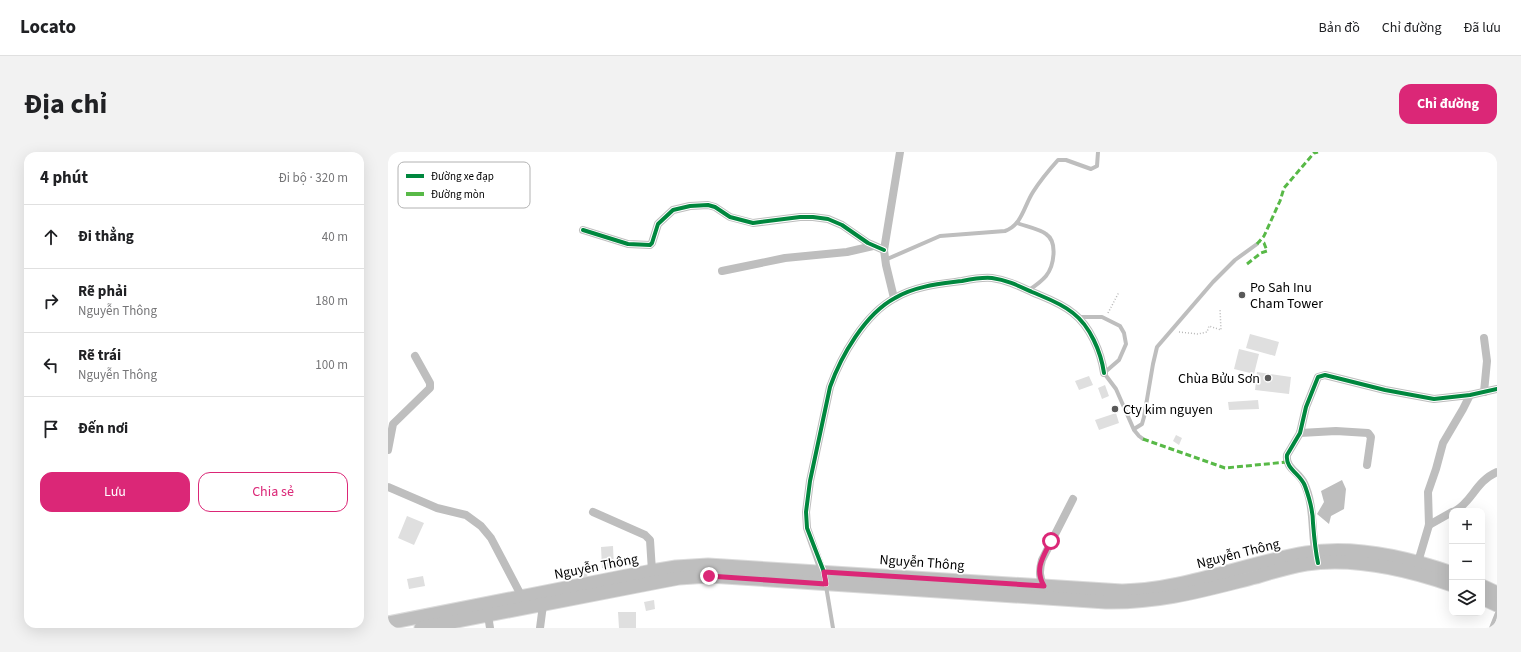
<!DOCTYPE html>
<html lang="vi">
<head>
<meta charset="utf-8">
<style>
	body { margin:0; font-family:"Source Sans 3",sans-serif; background:#f2f2f2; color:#202124 }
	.controls { position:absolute; right:12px; bottom:12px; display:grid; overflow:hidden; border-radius:8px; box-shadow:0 4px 16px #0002 }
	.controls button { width:36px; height:36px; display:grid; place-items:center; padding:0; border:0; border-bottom:1px solid #e0e0e0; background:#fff; color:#202124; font:20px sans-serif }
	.stop { position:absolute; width:12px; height:12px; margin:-9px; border:3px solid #db2777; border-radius:50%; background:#fff }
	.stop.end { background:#db2777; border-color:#fff; box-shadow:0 1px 4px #0008 }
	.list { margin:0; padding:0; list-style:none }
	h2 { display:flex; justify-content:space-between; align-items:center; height:52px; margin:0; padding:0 16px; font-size:17px }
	h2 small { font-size:13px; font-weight:400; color:#757577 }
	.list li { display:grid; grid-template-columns:26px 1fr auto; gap:12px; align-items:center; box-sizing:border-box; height:64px; padding:0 16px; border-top:1px solid #e0e0e0 }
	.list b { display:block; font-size:15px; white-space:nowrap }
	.list p { margin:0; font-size:13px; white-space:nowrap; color:#757577 }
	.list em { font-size:13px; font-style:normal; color:#757577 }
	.actions { display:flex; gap:8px; padding:12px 16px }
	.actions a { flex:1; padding:9px 0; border:1px solid #db2777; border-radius:12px; text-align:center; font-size:14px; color:#db2777 }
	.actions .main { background:#db2777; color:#fff }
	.icon { flex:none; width:22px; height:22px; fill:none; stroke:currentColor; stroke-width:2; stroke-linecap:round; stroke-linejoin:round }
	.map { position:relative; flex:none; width:1109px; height:476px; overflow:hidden; border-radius:12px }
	header { display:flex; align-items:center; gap:24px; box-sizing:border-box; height:56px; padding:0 20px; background:#fff; border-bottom:1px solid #e0e0e0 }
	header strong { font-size:19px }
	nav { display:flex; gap:22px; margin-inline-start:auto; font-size:14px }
	.intro { display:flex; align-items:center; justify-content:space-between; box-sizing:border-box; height:96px; padding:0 24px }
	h1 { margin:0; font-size:28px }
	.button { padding:10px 18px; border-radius:12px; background:#db2777; color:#fff; font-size:14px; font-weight:700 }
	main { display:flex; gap:24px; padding:0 24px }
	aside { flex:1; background:#fff; border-radius:12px; box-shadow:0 4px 16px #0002 }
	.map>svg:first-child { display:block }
	.water { fill:#bebebe }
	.building { fill:#dfdfdf }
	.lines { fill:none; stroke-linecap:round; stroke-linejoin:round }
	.primary-casing { stroke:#dbdbdb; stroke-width:15 }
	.path { stroke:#b9b9b9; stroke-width:1.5; stroke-dasharray:1 2; stroke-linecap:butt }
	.service { stroke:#bebebe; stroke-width:4 }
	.minor { stroke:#bebebe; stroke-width:8 }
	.primary { stroke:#bebebe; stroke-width:13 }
	.quiet { stroke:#58b947; stroke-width:3; stroke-dasharray:6 3; stroke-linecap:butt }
	.cycleway-casing { stroke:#fff; stroke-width:6 }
	.cycleway { stroke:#00873e; stroke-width:4 }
	.route { stroke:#db2777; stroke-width:5 }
	.poi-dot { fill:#595959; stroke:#fff; stroke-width:1.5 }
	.labels { text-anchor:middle; stroke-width:3.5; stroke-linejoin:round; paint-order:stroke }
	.poi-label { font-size:14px; fill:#000; stroke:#fff; text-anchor:start }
	.street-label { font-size:14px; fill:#000; stroke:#fff }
	.key { fill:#fff; stroke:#b2b2b2; stroke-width:1 }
	.key-label { font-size:11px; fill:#000 }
</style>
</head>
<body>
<header>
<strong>Locato</strong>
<nav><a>Bản đồ</a><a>Chỉ đường</a><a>Đã lưu</a></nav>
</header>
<div class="intro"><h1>Địa chỉ</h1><a class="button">Chỉ đường</a></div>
<main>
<aside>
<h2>4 phút<small>Đi bộ · 320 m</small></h2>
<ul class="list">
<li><svg class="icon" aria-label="ahead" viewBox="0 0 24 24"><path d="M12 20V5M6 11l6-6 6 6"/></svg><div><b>Đi thẳng</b></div><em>40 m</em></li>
<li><svg class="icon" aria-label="right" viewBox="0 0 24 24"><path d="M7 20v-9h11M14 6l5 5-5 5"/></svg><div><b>Rẽ phải</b><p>Nguyễn Thông</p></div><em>180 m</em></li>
<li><svg class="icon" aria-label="left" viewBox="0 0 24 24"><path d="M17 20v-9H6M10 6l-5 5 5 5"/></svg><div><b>Rẽ trái</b><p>Nguyễn Thông</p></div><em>100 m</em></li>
<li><svg class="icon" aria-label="arrive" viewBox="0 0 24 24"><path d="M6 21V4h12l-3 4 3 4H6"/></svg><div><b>Đến nơi</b></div></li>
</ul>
<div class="actions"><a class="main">Lưu</a><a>Chia sẻ</a></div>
</aside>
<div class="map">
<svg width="1109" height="476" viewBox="0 0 1109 476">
	<rect width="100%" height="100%" fill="#fff"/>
	<polygon class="water" points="954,328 958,337 956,357 943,364 941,372 929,362 936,350 933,339"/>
	<g class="building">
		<polygon points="862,182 891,190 887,204 858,196"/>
		<polygon points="851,197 871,202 866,222 846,217"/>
		<polygon points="869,220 903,225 901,242 867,238"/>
		<polygon points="701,224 705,233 691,238 687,229"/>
		<polygon points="717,233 721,244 714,247 710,236"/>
		<polygon points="870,248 871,257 841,258 840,250"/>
		<polygon points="728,261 731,271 711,278 707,268"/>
		<polygon points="788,283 794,286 791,293 785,289"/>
		<polygon points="19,364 36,371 26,393 10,386"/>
		<polygon points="225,394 226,416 214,416 213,395"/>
		<polygon points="192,415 200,415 199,428 191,428"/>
		<polygon points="35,424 37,434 21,437 19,427"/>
		<polygon points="266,448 267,457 258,459 256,450"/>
		<polygon points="230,460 248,460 248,476 231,476"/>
	</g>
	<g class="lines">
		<g class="primary-casing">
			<g id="primary">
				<polyline points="1094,434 1109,441"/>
				<polyline points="1094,446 1109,453"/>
				<path d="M 0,471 L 264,419 L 288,415 L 320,413 L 734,439 C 797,438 856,411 918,401 C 966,393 1018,405 1064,421"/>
				<path d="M 33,476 L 275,429 L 291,426 L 321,424 L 718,450 C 773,451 816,438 868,425 C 884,420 901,415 918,412 C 967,405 1018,417 1064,433"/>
			</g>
		</g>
		<g class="path">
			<polyline points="720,161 731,140"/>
			<polyline points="791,180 810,182 819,180 821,174 833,178 832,157"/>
		</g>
		<g class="service">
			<path d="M 629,71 C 637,74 652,77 658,82 C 670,90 666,114 658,124 C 653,130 647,134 641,138"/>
			<path d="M 497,108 L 552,84 L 617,79 C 634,73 636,54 645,40 C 652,29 661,18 670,8 L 678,8 L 703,17 L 709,14 L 710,0"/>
			<polyline points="690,165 714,165 732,174 736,181 738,192 731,208 716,221 728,237 746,278 751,284 755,287"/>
			<polyline points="746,277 754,272 756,265 765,212 769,195 825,130 847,108 869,92"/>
			<polyline points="438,434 445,476"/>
			<polyline points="1103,476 1109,461"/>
		</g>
		<g class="minor">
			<polyline points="195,78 240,92 262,93 264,91 270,72 285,58 302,54 320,53 327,55 342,65 365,71 412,65 425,65 440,67 454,73 480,91 496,98"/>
			<polyline points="334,119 397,106 459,100 485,94"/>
			<polyline points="506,146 498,113 496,98 512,0"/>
			<polyline points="1096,186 1099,209 1096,240"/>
			<polyline points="912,281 948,279 980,281 983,285 979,313"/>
			<polyline points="0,298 5,272 42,236 42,231 27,204"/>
			<polyline points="0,335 49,356 78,363 93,374 103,386 134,445"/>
			<path d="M 1067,359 C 1084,350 1088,329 1109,320"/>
			<polyline points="205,360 257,383 262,388 264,419"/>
			<polyline points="1041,373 1064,360"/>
			<path d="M 928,404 C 923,380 927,354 916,331 C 911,320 897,316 899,303 L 912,281 L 918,255 L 930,225 L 937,223 L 997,238 L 1046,247 L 1082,243 L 1109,237"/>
			<polyline points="1030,410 1041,373 1040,340 1048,317 1055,291 1075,257 1082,243"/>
			<path d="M 436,424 L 419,376 L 418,360 L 422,329 L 442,235 C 453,204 477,162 507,146 C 527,134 551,132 574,129 C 584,127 594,125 604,126 C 619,128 631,134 644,140 C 658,146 673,151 685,161 C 702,174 713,200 716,221"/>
			<path d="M 656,434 C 651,425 651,419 654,408 L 685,347"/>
			<polyline points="100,463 102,476"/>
			<polyline points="152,476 155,453"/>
		</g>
		<use href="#primary" class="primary"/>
		<g class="quiet">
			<polyline points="869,92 876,84 892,49 896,36 926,1 930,0"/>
			<polyline points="859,112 873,101 879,99 876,91 872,89"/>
			<polyline points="755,287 837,316 899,310"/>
		</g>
		<g class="cycleway-casing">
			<g id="cycleway">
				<polyline points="195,78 240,92 262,93 264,91 270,72 285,58 302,54 320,53 327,55 342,65 365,71 412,65 425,65 440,67 454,73 480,91 496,98"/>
				<path d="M 930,411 C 927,397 926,384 925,371 C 925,359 921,345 917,334 C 913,322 897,317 899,303 L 912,281 L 918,255 L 930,225 L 937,223 L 997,238 L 1046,247 L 1082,243 L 1109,237"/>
				<path d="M 438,432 L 436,420 L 419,376 L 418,360 L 422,329 L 442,235 C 453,204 477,162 507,146 C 527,134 551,132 574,129 C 584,127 594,125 604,126 C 619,128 631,134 644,140 C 658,146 673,151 685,161 C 702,174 713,200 716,221"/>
			</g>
		</g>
		<use href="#cycleway" class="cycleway"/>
	</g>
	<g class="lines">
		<path class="route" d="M 321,424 L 438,432 L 436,420 L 656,434 C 646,417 655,405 663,389"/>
	</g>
	<g class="poi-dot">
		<circle cx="854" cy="143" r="4"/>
		<circle cx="880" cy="226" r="4"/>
		<circle cx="727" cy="257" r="4"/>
	</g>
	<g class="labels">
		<g class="poi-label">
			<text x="862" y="140">Po Sah Inu<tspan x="862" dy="16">Cham Tower</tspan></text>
			<text x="872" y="231" text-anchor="end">Chùa Bửu Sơn</text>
			<text x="735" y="262">Cty kim nguyen</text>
		</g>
		<g class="street-label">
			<text transform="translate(850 401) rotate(-14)" y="5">Nguyễn Thông</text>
			<text transform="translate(534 410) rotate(4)" y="5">Nguyễn Thông</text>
			<text transform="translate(208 414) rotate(-11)" y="5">Nguyễn Thông</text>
		</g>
	</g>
	<rect x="10" y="10" width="132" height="46" rx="6" class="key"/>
	<rect x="18" y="22" width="18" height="4" fill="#00873e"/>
	<rect x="18" y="40" width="18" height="4" fill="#58b947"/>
	<g class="key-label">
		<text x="43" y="28">Đường xe đạp</text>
		<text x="43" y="46">Đường mòn</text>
	</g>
</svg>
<div class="controls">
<button>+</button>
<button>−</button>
<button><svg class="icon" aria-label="layers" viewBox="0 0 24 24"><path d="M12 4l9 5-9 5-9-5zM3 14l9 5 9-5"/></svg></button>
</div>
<div class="stop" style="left:663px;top:389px"></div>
<div class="stop end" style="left:321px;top:424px"></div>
</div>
</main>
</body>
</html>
